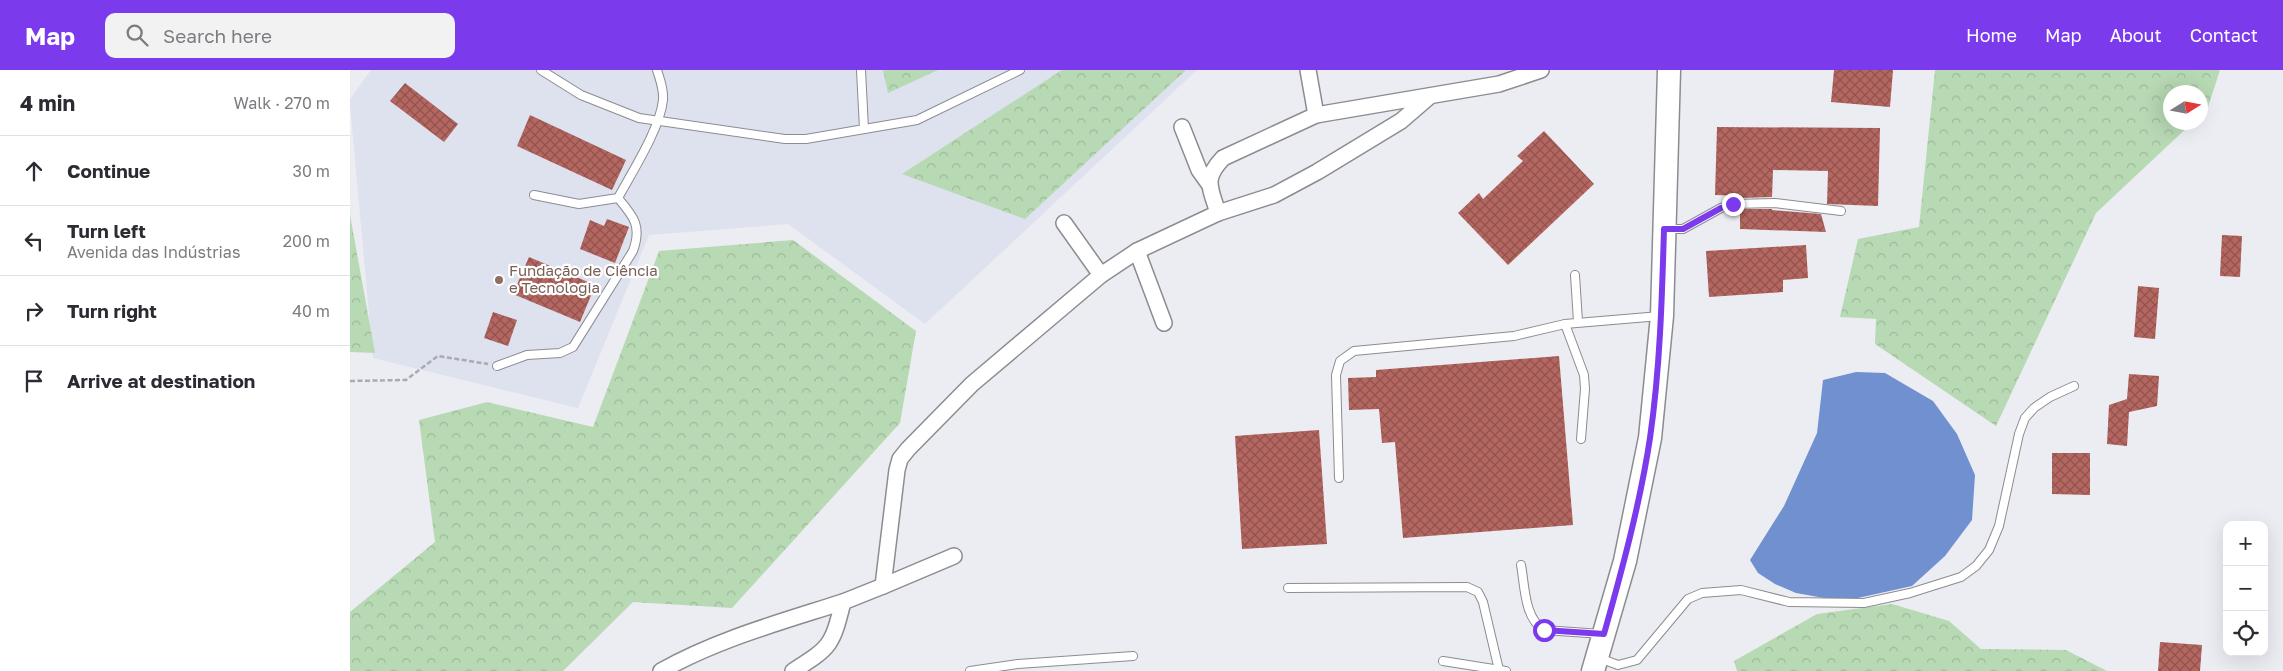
<!DOCTYPE html>
<html lang="en">
<head>
<meta charset="utf-8">
<style>
	body { margin:0; font-family:"Golos Text",sans-serif; background:#f2f2f3; color:#2b2b33 }
	.controls { position:absolute; right:15px; bottom:15px; display:grid; overflow:hidden; border-radius:10px; box-shadow:0 5px 20px #0002 }
	.controls button { width:45px; height:45px; display:grid; place-items:center; padding:0; border:0; border-bottom:1px solid #e1e1e2; background:#fff; color:#2b2b33; font:25px sans-serif }
	.compass { position:absolute; left:1813px; top:15px; width:45px; height:45px; border-radius:50%; background:#fff; box-shadow:0 5px 20px #0002; rotate:79deg }
	.stop { position:absolute; width:15px; height:15px; margin:-11px; border:4px solid #7c3aed; border-radius:50%; background:#fff }
	.stop.end { background:#7c3aed; border-color:#fff; box-shadow:0 1px 5px #0008 }
	.list { margin:0; padding:0; list-style:none }
	h2 { display:flex; justify-content:space-between; align-items:center; height:65px; margin:0; padding:0 20px; font-size:21px }
	h2 small { font-size:16px; font-weight:400; color:#7c7c81 }
	.list li { display:grid; grid-template-columns:32px 1fr auto; gap:15px; align-items:center; box-sizing:border-box; height:70px; padding:0 20px; border-top:1px solid #e1e1e2 }
	.list b { display:block; font-size:19px; white-space:nowrap }
	.list p { margin:0; font-size:16px; white-space:nowrap; color:#7c7c81 }
	.list em { font-size:16px; font-style:normal; color:#7c7c81 }
	.icon { flex:none; width:28px; height:28px; fill:none; stroke:currentColor; stroke-width:2; stroke-linecap:round; stroke-linejoin:round }
	.map { position:relative; flex:none; width:1933px; height:601px; overflow:hidden }
	header { display:flex; align-items:center; gap:30px; box-sizing:border-box; height:70px; padding:0 25px; background:#7c3aed; color:#fff }
	header strong { font-size:24px }
	nav { display:flex; gap:28px; margin-inline-start:auto; font-size:18px }
	.search { width:350px; height:45px; background:#f2f2f3; display:flex; align-items:center; gap:12px; box-sizing:border-box; padding:0 18px; border-radius:10px; color:#7c7c81; font-size:19px }
	main { display:flex }
	aside { flex:1; background:#fff }
	.map>svg:first-child { display:block }
	.built { fill:#dee1ee }
	.forest { fill:url(#forest-crowns) }
	.water { fill:#7090cf }
	.building { fill:url(#building-cross-hatch) }
	.lines { fill:none; stroke-linecap:round; stroke-linejoin:round }
	.lane-casing { stroke:#8b8c92; stroke-width:10 }
	.street-casing { stroke:#8b8c92; stroke-width:18 }
	.primary-casing { stroke:#8b8c92; stroke-width:25 }
	.path { stroke:#aaabb0; stroke-width:2.5; stroke-dasharray:5 2.5; stroke-linecap:butt }
	.lane { stroke:#fff; stroke-width:8 }
	.street { stroke:#fff; stroke-width:15 }
	.primary { stroke:#fff; stroke-width:22 }
	.route { stroke:#7c3aed; stroke-width:6 }
	.education-dot { fill:#8d6e63; stroke:#fff; stroke-width:2 }
	.labels { text-anchor:middle; stroke-width:4.5; stroke-linejoin:round; paint-order:stroke }
	.education-label { font-size:15px; fill:#785e54; stroke:#fff; text-anchor:start }
</style>
</head>
<body>
<header>
<strong>Map</strong>
<div class="search"><svg class="icon" aria-label="search" viewBox="0 0 24 24"><circle cx="10" cy="10" r="6"/><path d="M15 15l6 6"/></svg>Search here</div>
<nav><a>Home</a><a>Map</a><a>About</a><a>Contact</a></nav>
</header>
<main>
<aside>
<h2>4 min<small>Walk · 270 m</small></h2>
<ul class="list">
<li><svg class="icon" aria-label="ahead" viewBox="0 0 24 24"><path d="M12 20V5M6 11l6-6 6 6"/></svg><div><b>Continue</b></div><em>30 m</em></li>
<li><svg class="icon" aria-label="left" viewBox="0 0 24 24"><path d="M17 20v-9H6M10 6l-5 5 5 5"/></svg><div><b>Turn left</b><p>Avenida das Indústrias</p></div><em>200 m</em></li>
<li><svg class="icon" aria-label="right" viewBox="0 0 24 24"><path d="M7 20v-9h11M14 6l5 5-5 5"/></svg><div><b>Turn right</b></div><em>40 m</em></li>
<li><svg class="icon" aria-label="arrive" viewBox="0 0 24 24"><path d="M6 21V4h12l-3 4 3 4H6"/></svg><div><b>Arrive at destination</b></div></li>
</ul>
</aside>
<div class="map">
<svg width="1933" height="601" viewBox="0 0 1933 601">
	<defs>
		<pattern id="forest-crowns" width="20" height="18" patternUnits="userSpaceOnUse" patternTransform="scale(1.25)"><rect width="20" height="18" fill="#b7d9b3"/><path d="M2 6a3 3 0 1 1 6 0M12 15a3 3 0 1 1 6 0" fill="none" stroke="#9dba99"/></pattern>
		<pattern id="building-cross-hatch" width="8" height="8" patternUnits="userSpaceOnUse" patternTransform="scale(1.25)"><rect width="8" height="8" fill="#b46660"/><path d="M0 0l8 8M0 8l8-8" fill="none" stroke="#92534e"/></pattern>
	</defs>
	<rect width="100%" height="100%" fill="#ecedf3"/>
	<polygon class="built" points="21,0 847,0 575,254 438,154 299,165 228,338 23,288 0,34 0,29"/>
	<g class="forest">
		<polygon points="533,0 588,0 538,23"/>
		<polygon points="712,0 836,0 675,149 552,104"/>
		<polygon points="1585,0 1870,0 1858,37 1851,44 1850,22 1820,22 1820,52 1842,53 1746,143 1646,356 1525,274 1526,249 1490,247 1508,169 1569,157"/>
		<polygon points="0,145 25,283 0,282"/>
		<polygon points="443,170 566,261 550,353 382,538 283,532 213,601 0,601 0,542 85,472 69,350 137,332 243,357 309,181"/>
		<polygon points="1542,534 1599,551 1631,579 1716,580 1757,601 1387,601 1384,591 1467,544"/>
	</g>
	<polygon class="water" points="1506,302 1535,303 1583,331 1607,364 1625,405 1622,450 1595,486 1562,516 1508,528 1474,528 1446,523 1425,514 1408,503 1400,490 1434,436 1467,363 1473,310"/>
	<g class="building">
		<polygon points="1484,0 1543,0 1540,37 1481,32"/>
		<polygon points="55,13 108,54 94,72 40,31"/>
		<polygon points="180,45 276,90 262,120 167,76"/>
		<polygon points="1367,57 1530,58 1528,136 1477,134 1478,101 1423,100 1422,127 1391,128 1391,126 1365,125"/>
		<polygon points="1194,61 1244,114 1158,195 1108,143 1129,123 1133,129 1173,91 1167,86"/>
		<polygon points="1390,139 1422,139 1422,140 1471,144 1476,162 1390,159"/>
		<polygon points="257,149 279,157 265,193 230,179 240,150 254,156"/>
		<polygon points="1872,165 1892,166 1890,207 1870,206"/>
		<polygon points="1456,175 1458,208 1433,210 1433,222 1359,227 1356,181"/>
		<polygon points="179,187 238,212 235,220 242,223 230,252 163,224"/>
		<polygon points="1788,216 1809,218 1805,269 1784,267"/>
		<polygon points="143,242 167,250 158,276 134,268"/>
		<polygon points="1209,286 1223,455 1053,468 1045,372 1032,373 1029,339 999,340 998,308 1026,307 1026,300"/>
		<polygon points="1779,304 1809,306 1807,336 1779,342 1777,376 1757,374 1759,335 1777,329"/>
		<polygon points="969,360 977,474 892,479 885,366"/>
		<polygon points="1702,383 1740,383 1740,425 1702,424"/>
		<polygon points="1810,572 1852,575 1850,601 1808,601"/>
	</g>
	<g class="lines">
		<g class="lane-casing">
			<g id="lane">
				<polyline points="191,0 231,25 289,48 435,69 456,69 567,50 670,0"/>
				<polyline points="511,0 514,59"/>
				<path d="M 184,125 L 229,134 L 268,128 C 282,102 310,59 313,30 C 314,19 310,10 307,0"/>
				<polyline points="1316,159 1333,159 1371,138 1383,134 1425,133 1491,141"/>
				<polyline points="1225,205 1228,252"/>
				<polyline points="1215,254 1234,305 1235,319 1231,369"/>
				<path d="M 147,296 L 177,285 L 210,283 L 223,277 L 283,181 C 292,156 284,147 268,128"/>
				<polyline points="989,408 986,305 990,291 1004,281 1164,266 1215,254 1310,246"/>
				<path d="M 1171,495 C 1175,516 1174,548 1194,560 L 1252,564"/>
				<polyline points="938,518 1117,517 1128,522 1133,532 1149,600"/>
				<polyline points="1249,588 1268,595 1287,590 1338,529 1352,523 1391,520 1439,532 1514,533 1560,523 1611,507 1626,496 1639,480 1649,456 1669,364 1675,348 1684,338 1700,327 1724,316"/>
				<polyline points="1093,591 1156,601"/>
				<polyline points="620,601 668,594 783,586"/>
			</g>
		</g>
		<g class="street-casing">
			<g id="street">
				<polyline points="958,0 966,45"/>
				<polyline points="832,57 849,100 859,114"/>
				<polyline points="868,143 924,125 967,102 1051,51 1080,26"/>
				<polyline points="714,153 751,205"/>
				<polyline points="787,181 814,253"/>
				<polyline points="533,516 604,486"/>
				<path d="M 311,601 C 368,569 431,552 493,532"/>
				<path d="M 443,601 C 481,577 482,576 493,532 L 533,516 L 547,400 L 550,389 L 558,379 L 622,314 L 751,205 L 787,181 L 868,143 C 860,117 853,109 873,88 L 966,45 L 1149,14 L 1191,0"/>
			</g>
		</g>
		<g class="primary-casing">
			<polyline id="primary" points="1243,601 1275,491 1300,368 1312,246 1319,0"/>
		</g>
		<polyline class="path" points="0,311 56,310 88,286 138,294"/>
		<use href="#lane" class="lane"/>
		<use href="#street" class="street"/>
		<use href="#primary" class="primary"/>
	</g>
	<g class="lines">
		<path class="route" d="M 1194,560 L 1254,564 C 1272,500 1290,434 1300,368 C 1310,299 1312,228 1314,159 L 1333,159 L 1371,138 L 1383,134"/>
	</g>
	<circle class="education-dot" cx="149" cy="210" r="5"/>
	<g class="labels">
		<g class="education-label">
			<text x="159" y="206">Fundação de Ciência<tspan x="159" dy="17">e Tecnologia</tspan></text>
		</g>
	</g>
</svg>
<div class="controls">
<button>+</button>
<button>−</button>
<button><svg class="icon" aria-label="locate" viewBox="0 0 24 24"><circle cx="12" cy="12" r="6"/><path d="M12 2v4M12 18v4M2 12h4M18 12h4"/></svg></button>
</div>
<svg class="compass" viewBox="-18 -18 36 36"><path d="M0-13l5 13h-10z" fill="#e53935"/><path d="M0 13l5-13h-10z" fill="#7c7c81"/></svg>
<div class="stop" style="left:1194px;top:560px"></div>
<div class="stop end" style="left:1383px;top:134px"></div>
</div>
</main>
</body>
</html>
